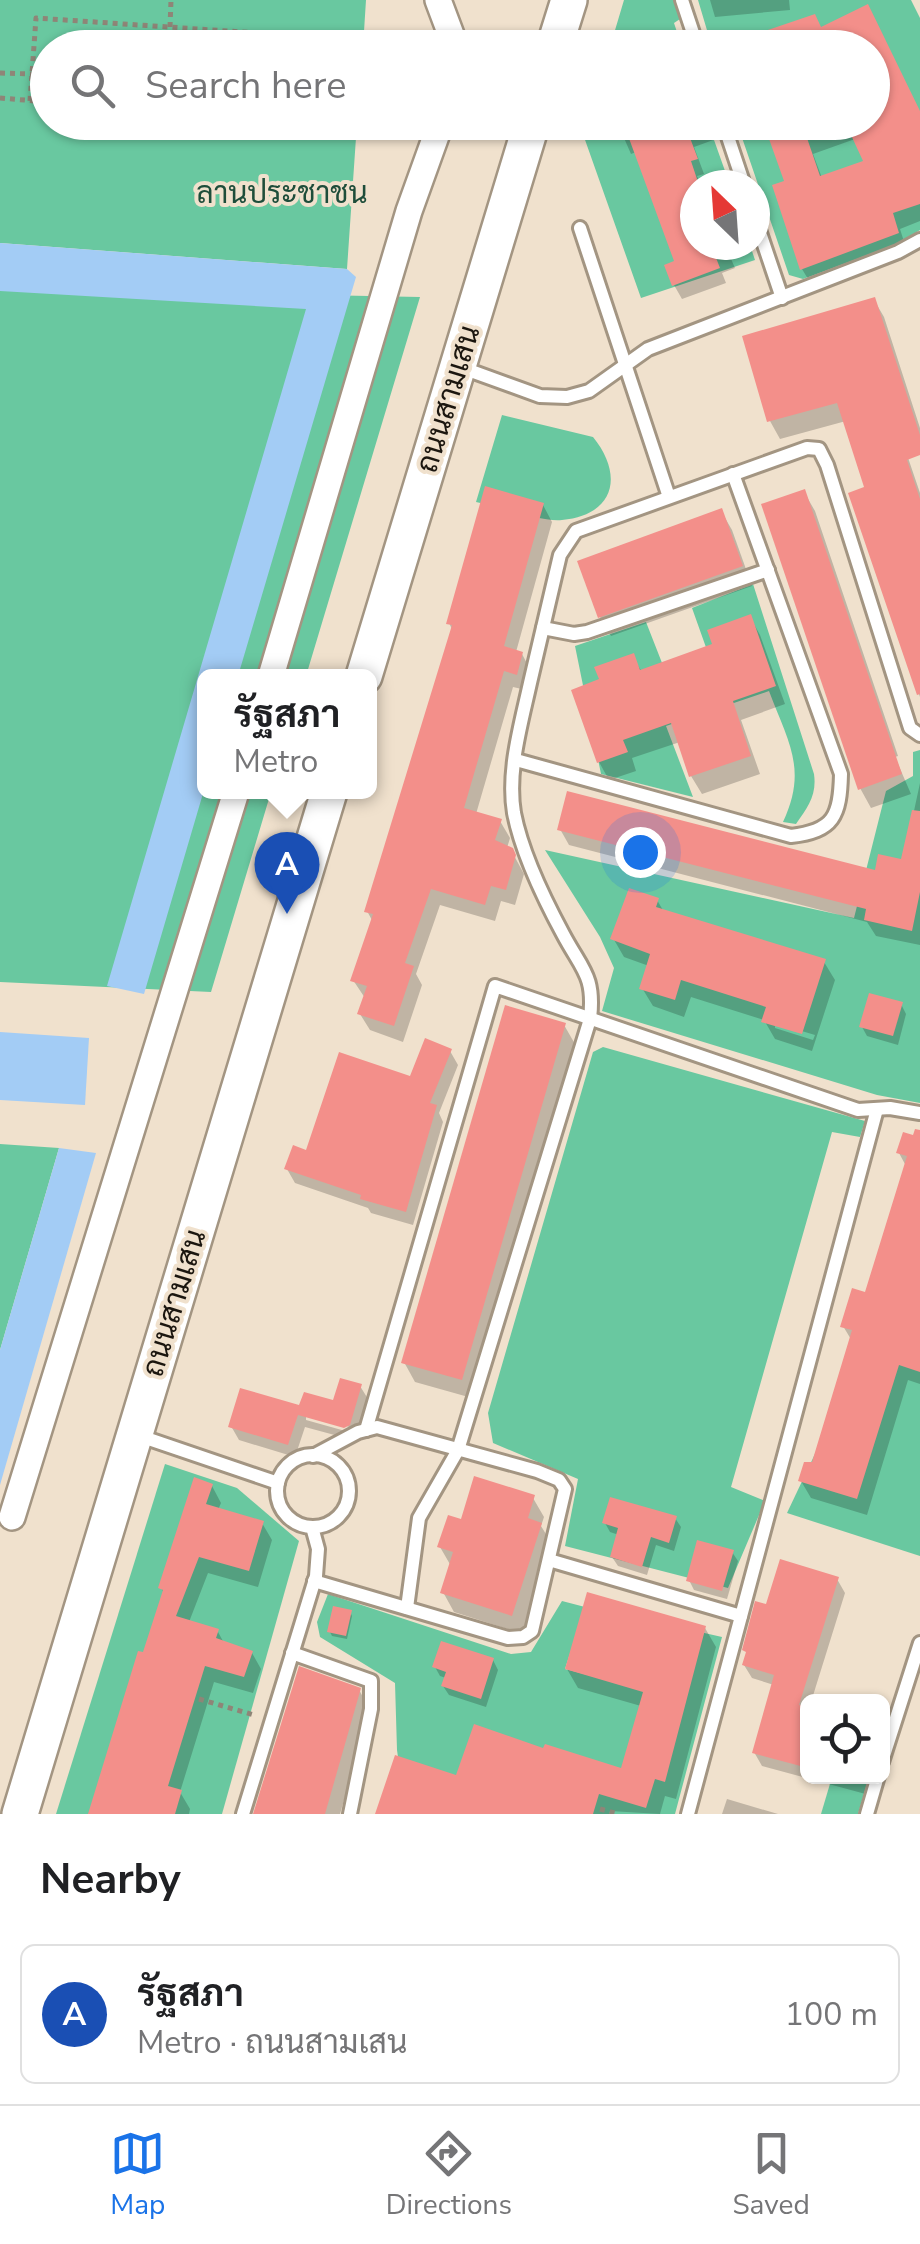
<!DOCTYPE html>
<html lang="en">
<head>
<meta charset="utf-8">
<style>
	body { margin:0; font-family:"Nunito Sans",Sarabun,sans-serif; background:#f2f2f2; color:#202124 }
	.controls { position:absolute; right:30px; bottom:30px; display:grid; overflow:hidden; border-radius:15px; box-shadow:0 2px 8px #0004 }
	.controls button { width:90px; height:90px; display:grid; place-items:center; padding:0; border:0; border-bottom:2px solid #e0e0e0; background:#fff; color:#202124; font:50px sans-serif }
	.compass { position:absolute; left:680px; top:170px; width:90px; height:90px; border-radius:50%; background:#fff; box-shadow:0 2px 8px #0004; rotate:335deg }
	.you { position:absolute; left:640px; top:852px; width:35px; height:35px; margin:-25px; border:8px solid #fff; border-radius:50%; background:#1a73e8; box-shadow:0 0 0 15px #1a73e833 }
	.badge { display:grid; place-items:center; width:65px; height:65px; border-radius:50%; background:#1a73e8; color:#fff; font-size:32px; font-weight:700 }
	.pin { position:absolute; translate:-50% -82px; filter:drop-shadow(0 2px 5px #0008) }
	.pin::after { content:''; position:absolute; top:52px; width:35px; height:30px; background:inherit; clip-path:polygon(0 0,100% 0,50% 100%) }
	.popup { position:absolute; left:197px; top:669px; width:180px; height:130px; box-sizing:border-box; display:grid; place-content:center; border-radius:15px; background:#fff; filter:drop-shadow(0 2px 8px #0005); font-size:32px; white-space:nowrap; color:#757577 }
	.popup b { font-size:38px; color:#202124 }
	.popup::after { content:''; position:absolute; left:50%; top:100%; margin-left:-20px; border:20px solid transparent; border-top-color:#fff }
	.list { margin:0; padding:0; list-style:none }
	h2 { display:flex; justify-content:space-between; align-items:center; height:130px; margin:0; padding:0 40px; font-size:42px }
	h2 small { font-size:32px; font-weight:400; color:#757577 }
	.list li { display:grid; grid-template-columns:65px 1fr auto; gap:30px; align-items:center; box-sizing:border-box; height:140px; margin:0 20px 20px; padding:0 20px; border:2px solid #e0e0e0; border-radius:15px }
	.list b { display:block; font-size:38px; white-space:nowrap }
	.list p { margin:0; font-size:32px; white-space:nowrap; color:#757577 }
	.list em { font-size:32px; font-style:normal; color:#757577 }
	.icon { flex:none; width:55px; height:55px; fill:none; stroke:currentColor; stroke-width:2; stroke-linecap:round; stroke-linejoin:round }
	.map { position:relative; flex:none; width:920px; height:1814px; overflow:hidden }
	.search { position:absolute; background:#fff; box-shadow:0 2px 8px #0004; left:30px; right:30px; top:30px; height:110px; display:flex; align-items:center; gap:25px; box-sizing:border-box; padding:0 35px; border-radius:55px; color:#757577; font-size:38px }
	.sheet { height:290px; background:#fff }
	nav { display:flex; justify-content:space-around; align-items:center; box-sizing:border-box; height:140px; border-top:2px solid #e0e0e0; background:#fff; font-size:28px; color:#757577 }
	nav a { display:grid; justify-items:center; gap:5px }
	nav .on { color:#1a73e8 }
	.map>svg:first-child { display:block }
	.green { fill:#69c8a0 }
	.water { fill:#a3ccf5 }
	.shadow { fill:#0003; fill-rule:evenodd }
	.building { fill:#f38f8a }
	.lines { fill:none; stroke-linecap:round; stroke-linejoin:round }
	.lane-casing { stroke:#a39582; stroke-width:18 }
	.street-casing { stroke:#a39582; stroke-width:30 }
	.secondary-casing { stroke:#a39582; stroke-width:40 }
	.path { stroke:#8f8577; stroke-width:5; stroke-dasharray:5 5; stroke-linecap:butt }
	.lane { stroke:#fff; stroke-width:12 }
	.street { stroke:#fff; stroke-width:25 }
	.secondary { stroke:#fff; stroke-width:35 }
	.labels { text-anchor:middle; stroke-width:8; stroke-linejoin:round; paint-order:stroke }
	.park-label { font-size:30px; fill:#1e4d3a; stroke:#f0e1cd }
	.street-label { font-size:30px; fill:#1b160f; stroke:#f0e1cd }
</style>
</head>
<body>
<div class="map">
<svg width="920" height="1814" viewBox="0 0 920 1814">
	<rect width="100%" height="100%" fill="#f0e1cd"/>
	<g class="green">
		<polygon points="0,0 366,0 363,47 48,48 48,122 357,123 347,269 0,243"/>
		<polygon points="624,0 674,0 680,19 674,23 682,47 610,47"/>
		<polygon points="698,0 911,0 920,18 920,230 897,244 803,279 789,275 737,123 872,122 872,48 712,47"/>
		<polygon points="589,123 708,123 730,185 695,185 695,245 750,245 755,260 641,298 584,137"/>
		<polygon points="0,289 420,297 306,676 204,676 204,792 271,792 211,992 0,982"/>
		<path d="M 502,415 L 593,437 C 624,475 615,515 562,520 C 540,522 499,507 476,502 Z"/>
		<path d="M 753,584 L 814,774 C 817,795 808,807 796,824 L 783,822 C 808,769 788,742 769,691 L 666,726 L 693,797 L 601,774 L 575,646 L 646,622 L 664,668 L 708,653 L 692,608 Z"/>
		<polygon points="920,750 920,1103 877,1095 602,1011 614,968 600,937 545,850 854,918 886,791 913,776 913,752"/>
		<polygon points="603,1047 865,1121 860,1137 832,1132 731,1487 765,1501 728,1588 565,1546 578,1479 493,1443 488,1413 593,1052"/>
		<polygon points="0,1144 59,1148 0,1350"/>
		<polygon points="895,1285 920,1285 920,1556 787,1513"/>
		<polygon points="165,1464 237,1488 299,1541 222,1814 56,1814"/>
		<polygon points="328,1594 511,1654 531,1652 562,1601 585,1607 565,1669 663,1695 700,1632 722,1637 675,1814 406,1814 397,1750 395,1683 320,1637 317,1622"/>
		<polygon points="832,1777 869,1777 858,1814 821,1814"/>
	</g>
	<g class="water">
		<polygon points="0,243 347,269 356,277 238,676 204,676 204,790 144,994 107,986 306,309 0,291"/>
		<polygon points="0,1032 89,1038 85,1105 0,1100"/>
		<polygon points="59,1148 96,1153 0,1485 0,1350"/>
	</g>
	<g class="shadow">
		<polygon points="710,0 789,0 790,10 715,17"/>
		<path d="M 867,7 L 920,114 L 920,221 L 900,229 L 906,248 L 811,284 L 802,269 L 787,183 L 765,122 L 872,122 L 872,48 L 821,30 ZM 855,139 L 867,162 L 822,178 L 813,154 Z"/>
		<polygon points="617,122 710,122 716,139 694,147 704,174 697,176 701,185 695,185 695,245 725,245 735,268 722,273 726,283 682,299 674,285 677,263 636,152 631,154"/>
		<polygon points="874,300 884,317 920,428 920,435 903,443 920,493 920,697 851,494 868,488 846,421 780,439 770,421 745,338"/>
		<polygon points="804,492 815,511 898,756 895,757 911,794 871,808 860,788"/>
		<polygon points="543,505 552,522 516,652 522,654 531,671 526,690 513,687 476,814 500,821 510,838 507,848 511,850 524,874 515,905 501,901 495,921 440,905 416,974 422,985 403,1042 370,1030 360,1014 365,998 353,980 373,922 367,911 453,631 449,623"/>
		<polygon points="721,511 732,530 752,586 611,636 600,617"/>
		<polygon points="750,617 760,635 785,704 741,720 760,774 702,794 691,776 680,742 632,758 636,771 609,780 599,762 602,681 632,656 642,672 715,646"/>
		<polygon points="920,783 920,945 876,936 867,922 569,845 560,829 877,873 903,862"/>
		<path d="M 657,900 L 664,912 L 824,962 L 835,980 L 812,1051 L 775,1039 L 764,1020 L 691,997 L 684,1017 L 653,1006 L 642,988 L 649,966 L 624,957 L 613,938 ZM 775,1023 L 815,1035 L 813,1040 L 775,1028 Z"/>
		<polygon points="901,1004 906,1014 898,1045 867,1036 862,1027"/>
		<polygon points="564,1025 575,1044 472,1398 415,1382 404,1362"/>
		<polygon points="450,1051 458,1065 439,1113 443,1122 413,1225 371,1213 368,1208 295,1183 287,1169"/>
		<polygon points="920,1140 920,1384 908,1380 867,1515 811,1498 801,1481 814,1465 852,1341 843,1326 867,1295 906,1166 899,1153"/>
		<path d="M 360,1386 L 368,1399 L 357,1438 L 353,1440 L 305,1427 L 295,1457 L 239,1440 L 231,1426 L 335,1404 ZM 306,1415 L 357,1429 L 356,1434 L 306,1420 Z"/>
		<polygon points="212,1486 221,1503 218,1510 262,1523 272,1540 258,1587 208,1573 189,1622 218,1632 224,1643 252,1653 261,1669 253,1693 214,1682 180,1792 190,1809 189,1814 91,1814 165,1594 161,1588"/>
		<polygon points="533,1498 544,1517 541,1526 552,1544 523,1634 454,1612 443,1592 451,1566 440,1547 462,1522"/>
		<polygon points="675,1518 681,1527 674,1551 656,1545 647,1575 618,1566 612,1557 619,1535 610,1532 605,1523"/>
		<polygon points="732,1552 738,1561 727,1599 694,1590 689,1580"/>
		<polygon points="837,1579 845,1593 811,1702 808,1702 808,1776 879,1776 873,1796 762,1766 754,1752 774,1685 752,1678 744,1665 767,1607"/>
		<polygon points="350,1612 352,1616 347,1639 332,1636 330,1632"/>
		<polygon points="705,1628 716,1647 676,1799 665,1796 660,1814 610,1811 609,1814 378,1814 457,1778 545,1751 623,1771 641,1706 578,1688 567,1669"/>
		<polygon points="493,1660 498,1670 486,1707 449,1695 443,1686 446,1678 440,1676 435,1667"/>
		<polygon points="359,1690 370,1709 340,1814 256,1814"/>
		<polygon points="882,1715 893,1729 882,1763"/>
		<polygon points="727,1799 778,1814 722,1814"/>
	</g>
	<g class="building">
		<polygon points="868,4 920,111 920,204 893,213 899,233 800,270 772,185 784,181 763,122 843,122 844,125 807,138 820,176 863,161 845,122 872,122 872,48 728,48 727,44 815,14 821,27"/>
		<polygon points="623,122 684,122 698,159 691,161 699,185 695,185 695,245 711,245 720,268 672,286 664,265 674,261"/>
		<polygon points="875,297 920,435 920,455 907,460 920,499 920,694 917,695 848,493 864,487 837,403 767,422 742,336"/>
		<polygon points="485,486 544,503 504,646 523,652 517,675 504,671 464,808 502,819 495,840 513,848 516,855 506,890 491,886 485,905 431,889 405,963 414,966 394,1026 357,1014 367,986 350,981 373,914 364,912 452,625 446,624"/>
		<polygon points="805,489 902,774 858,790 761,504"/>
		<polygon points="722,508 743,566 598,618 577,561"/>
		<polygon points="751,614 776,686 733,701 751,756 689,777 671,723 623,740 628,752 597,763 571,690 599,679 594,667 634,653 640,670 712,644 707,630"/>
		<polygon points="567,791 875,870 878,854 901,859 912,810 920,811 920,892 912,931 864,920 866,909 557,830"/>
		<polygon points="629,888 659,898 656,907 826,959 802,1034 761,1022 766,1007 681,980 675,1000 639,989 650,954 610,939"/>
		<polygon points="869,993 903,1002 893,1036 859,1027"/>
		<polygon points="505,1005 566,1023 462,1380 401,1363"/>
		<polygon points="425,1038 452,1049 430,1103 437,1105 406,1212 360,1199 361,1195 284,1169 293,1145 306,1150 339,1052 410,1076"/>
		<polygon points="915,1129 920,1130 920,1372 899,1365 857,1499 798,1481 804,1462 812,1462 852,1330 840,1327 852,1288 865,1292 907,1156 896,1153 903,1132 913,1135"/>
		<polygon points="340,1378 362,1384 350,1425 344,1428 298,1415 288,1445 228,1427 240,1388 299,1405 304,1392 333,1400"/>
		<polygon points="474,1476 535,1495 528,1518 542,1523 512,1616 440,1593 453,1552 437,1547 448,1515 461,1519"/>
		<polygon points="194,1477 213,1484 206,1504 264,1521 249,1571 199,1557 176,1616 219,1629 216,1638 253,1651 244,1677 205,1666 168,1786 182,1790 175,1814 88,1814 138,1651 143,1652 163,1590 158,1588"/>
		<polygon points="610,1497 677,1516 669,1543 651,1537 642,1567 610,1557 618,1528 602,1523"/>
		<polygon points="697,1540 734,1550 722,1591 686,1581"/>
		<polygon points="780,1559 839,1577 799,1705 808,1707 808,1768 752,1753 774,1675 742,1665 746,1652 742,1650 755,1601 766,1604"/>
		<polygon points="587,1592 706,1626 665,1782 655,1779 646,1808 599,1794 593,1814 375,1814 395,1755 456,1775 474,1724 543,1748 545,1744 621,1768 643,1692 565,1669"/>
		<polygon points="333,1606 352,1610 346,1636 327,1632"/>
		<polygon points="441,1641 494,1658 481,1699 441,1686 446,1672 432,1667"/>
		<polygon points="299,1666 361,1688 325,1814 253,1814"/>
	</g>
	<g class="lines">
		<g class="lane-casing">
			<g id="lane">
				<polyline points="682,0 698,48"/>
				<polyline points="723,122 744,185"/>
				<polyline points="755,218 782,298"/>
				<polyline points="580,228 669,497"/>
				<polyline points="460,367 540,396 567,397 589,391 648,349 898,252 920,240"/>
				<polyline points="543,628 574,634 587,632 768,570"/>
				<path d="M 516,760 L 791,836 C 834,831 840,816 841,774 L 733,474"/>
				<polyline points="366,1430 495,986 858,1110 890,1108 920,1113"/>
				<polyline points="137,1435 278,1483"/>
				<circle cx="313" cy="1491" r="36"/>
				<polyline points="313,1456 358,1432 377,1427 537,1471 559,1480 565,1489 532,1631 523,1637 508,1638 314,1581"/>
				<polyline points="549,1560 741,1616"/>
				<path d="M 407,1608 L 419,1518 L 458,1450 L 590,1019 C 595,975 582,970 563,934 C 543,897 522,854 514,813 C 507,771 521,724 530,683 C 540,641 550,598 560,555 L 576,531 L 807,448 L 819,449 L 827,465 L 910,728 L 920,735"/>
				<polyline points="292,1653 371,1681 371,1709 350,1814"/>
				<polyline points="882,1762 920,1643"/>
				<polyline points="243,1814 316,1576 318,1549 312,1527"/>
				<polyline points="688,1814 877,1109"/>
				<polyline points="867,1814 878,1776"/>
			</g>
		</g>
		<g class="street-casing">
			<g id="street">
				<polyline points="438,0 456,48"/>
				<polyline points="271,676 409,211 441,122"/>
				<polyline points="12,1517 236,792"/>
			</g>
		</g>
		<g class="secondary-casing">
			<g id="secondary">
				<polyline points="554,48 569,0"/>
				<polyline points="364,676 532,122"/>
				<polyline points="20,1814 329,792"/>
			</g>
		</g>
		<g class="path">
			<polyline points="170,27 171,0"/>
			<polyline points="0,73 32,74"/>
			<polyline points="0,98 48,102"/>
			<polyline points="30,101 36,18 301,36 301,48"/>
			<polyline points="199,1699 254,1715"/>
			<polyline points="600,1809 619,1814"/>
		</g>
		<use href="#lane" class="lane"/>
		<use href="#street" class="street"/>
		<use href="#secondary" class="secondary"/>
	</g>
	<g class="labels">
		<g class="park-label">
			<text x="282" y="203">ลานประชาชน</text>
		</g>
		<g class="street-label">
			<text transform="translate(448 399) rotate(-73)" y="10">ถนนสามเสน</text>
			<text transform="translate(174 1303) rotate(-73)" y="10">ถนนสามเสน</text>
		</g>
	</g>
</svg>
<div class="controls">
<button><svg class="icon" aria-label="locate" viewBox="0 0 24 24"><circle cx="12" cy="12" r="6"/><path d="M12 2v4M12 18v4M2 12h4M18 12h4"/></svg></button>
</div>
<svg class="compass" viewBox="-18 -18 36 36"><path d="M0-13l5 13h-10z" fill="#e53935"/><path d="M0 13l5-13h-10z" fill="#757577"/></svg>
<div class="you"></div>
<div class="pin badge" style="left:287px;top:914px;background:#1a4fb4">A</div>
<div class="popup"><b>รัฐสภา</b>Metro</div>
<div class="search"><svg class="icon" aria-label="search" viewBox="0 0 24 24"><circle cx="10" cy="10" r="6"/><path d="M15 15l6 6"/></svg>Search here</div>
</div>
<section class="sheet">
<h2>Nearby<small></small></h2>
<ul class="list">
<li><span class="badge" style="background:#1a4fb4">A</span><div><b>รัฐสภา</b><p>Metro · ถนนสามเสน</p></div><em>100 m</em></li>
</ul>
</section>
<nav>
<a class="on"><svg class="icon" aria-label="map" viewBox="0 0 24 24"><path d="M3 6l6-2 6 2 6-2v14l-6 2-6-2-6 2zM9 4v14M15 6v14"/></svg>Map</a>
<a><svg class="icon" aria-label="directions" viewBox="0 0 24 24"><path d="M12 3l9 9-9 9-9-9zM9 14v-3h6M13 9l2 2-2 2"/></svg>Directions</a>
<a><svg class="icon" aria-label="saved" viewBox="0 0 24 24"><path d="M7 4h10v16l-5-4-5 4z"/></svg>Saved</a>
</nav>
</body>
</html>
